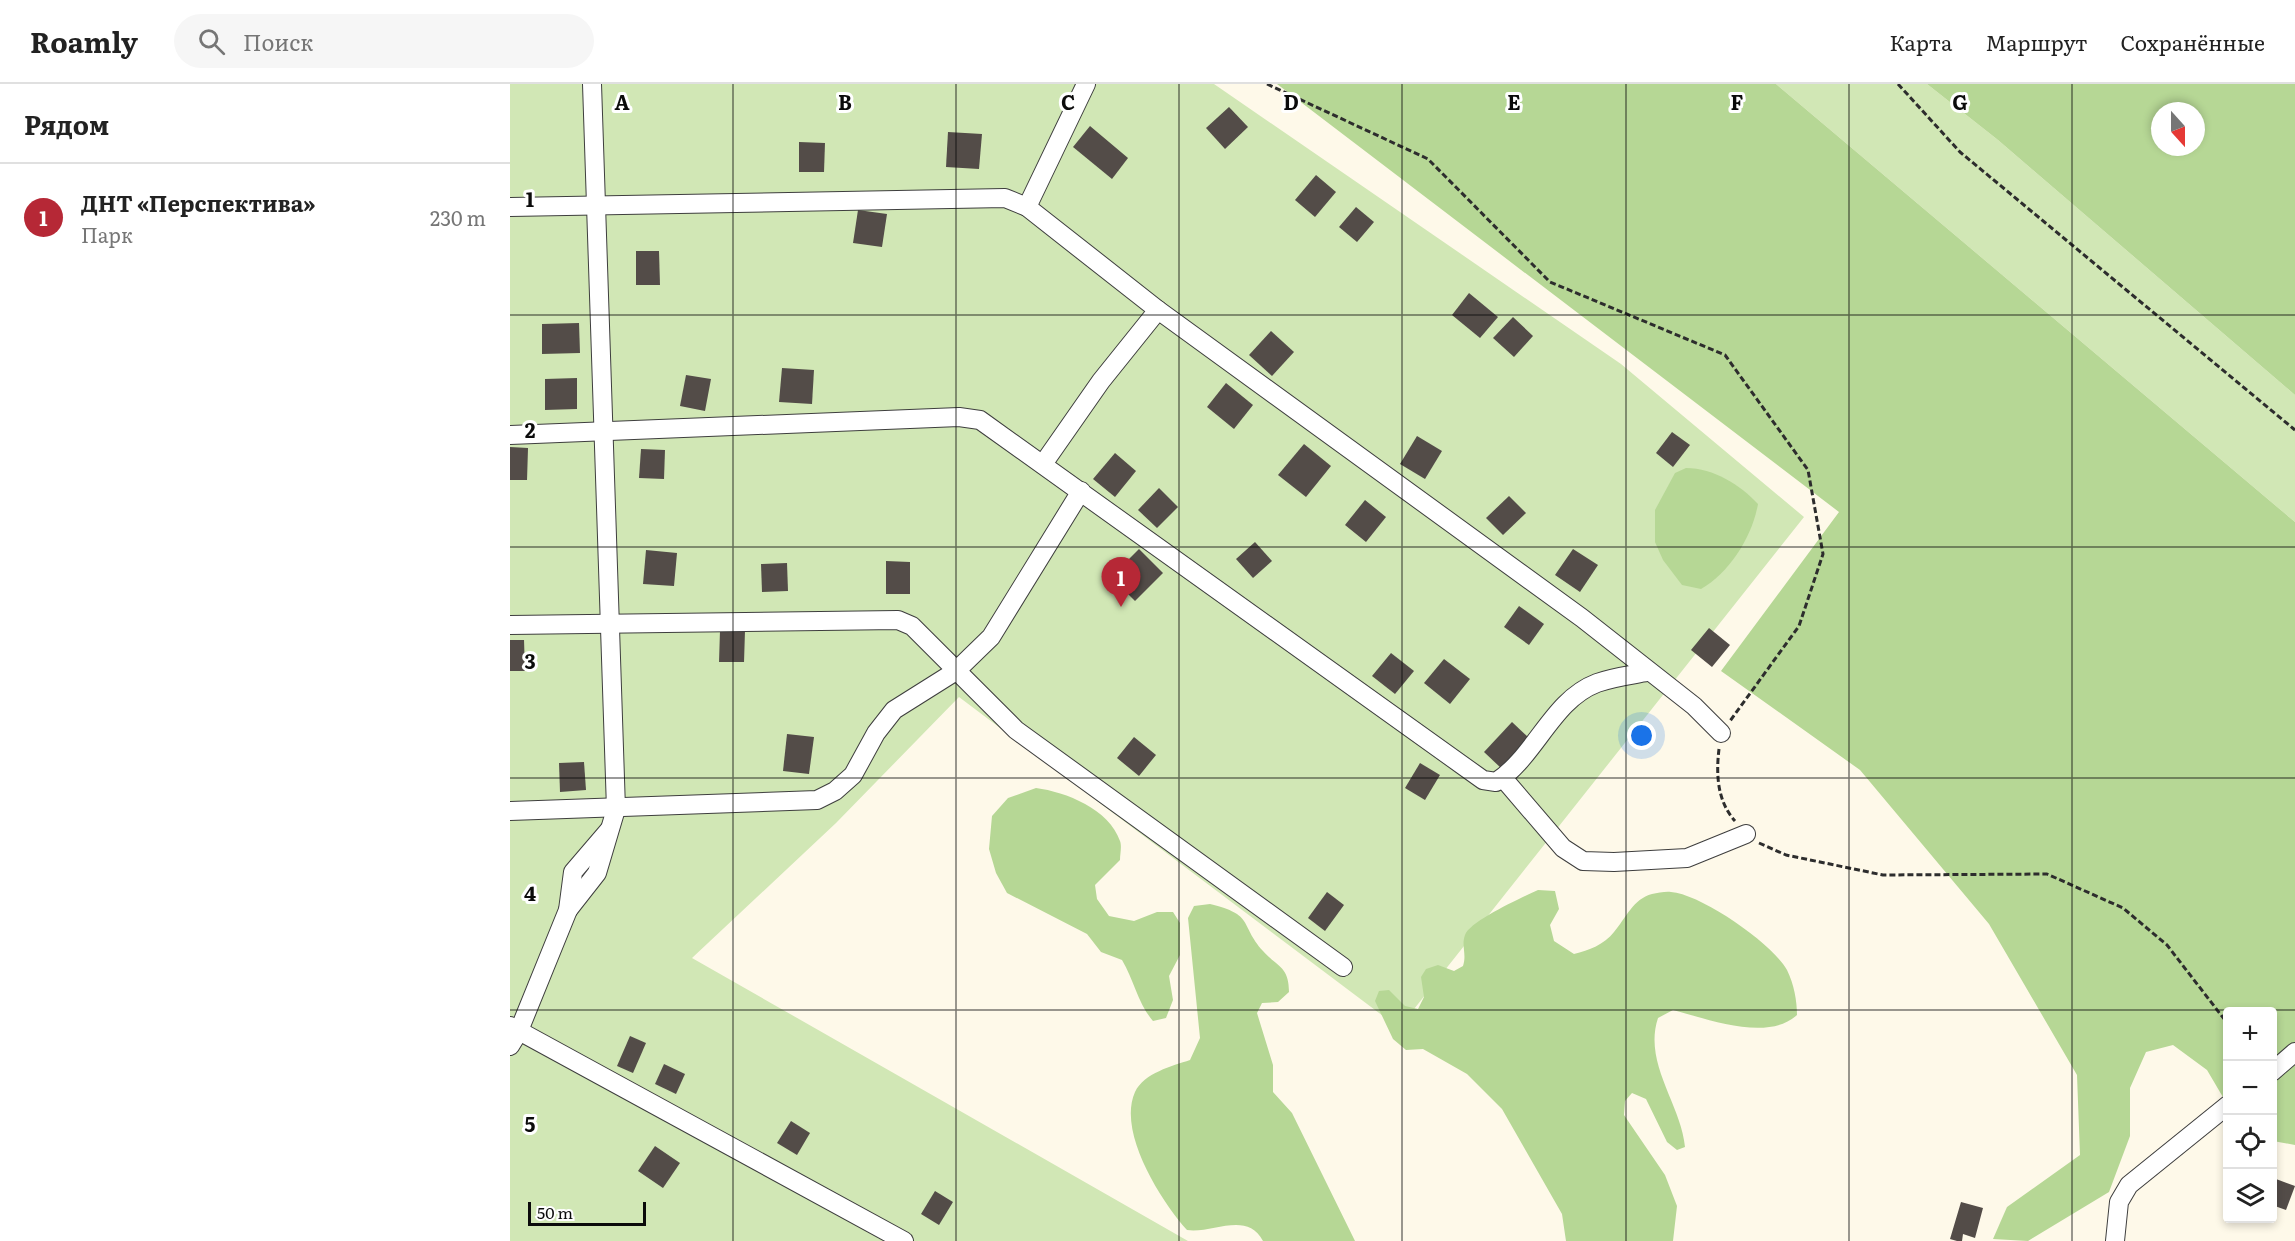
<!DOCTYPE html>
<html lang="ru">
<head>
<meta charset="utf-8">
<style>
	body { margin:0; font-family:Literata,serif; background:#f6f6f6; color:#222 }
	.controls { position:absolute; right:18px; bottom:18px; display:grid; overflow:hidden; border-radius:6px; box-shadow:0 3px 9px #0003 }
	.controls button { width:54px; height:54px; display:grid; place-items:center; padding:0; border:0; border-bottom:2px solid #e0e0e0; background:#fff; color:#222; font:30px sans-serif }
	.compass { position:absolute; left:1641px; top:18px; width:54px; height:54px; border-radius:50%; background:#fff; box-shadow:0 3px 9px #0003; rotate:159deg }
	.scale { position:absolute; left:18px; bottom:15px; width:118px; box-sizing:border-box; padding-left:6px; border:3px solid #0b0b0b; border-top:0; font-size:16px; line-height:21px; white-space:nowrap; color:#0b0b0b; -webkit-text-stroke:4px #fff; paint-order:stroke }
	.you { position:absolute; left:1132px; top:652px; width:21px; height:21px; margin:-15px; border:4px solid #fff; border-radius:50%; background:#1a73e8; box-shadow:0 0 0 9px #1a73e833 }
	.badge { display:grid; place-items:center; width:39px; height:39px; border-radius:50%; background:#b62836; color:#fff; font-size:20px; font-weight:700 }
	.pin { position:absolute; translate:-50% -50px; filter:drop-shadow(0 2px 3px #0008) }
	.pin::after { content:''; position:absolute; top:32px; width:21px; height:18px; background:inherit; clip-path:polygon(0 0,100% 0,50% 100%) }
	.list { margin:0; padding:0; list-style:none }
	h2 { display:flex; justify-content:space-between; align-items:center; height:78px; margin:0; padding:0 24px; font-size:26px }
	h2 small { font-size:20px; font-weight:400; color:#767676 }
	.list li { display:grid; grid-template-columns:39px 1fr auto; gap:18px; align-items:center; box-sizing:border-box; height:108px; padding:0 24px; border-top:2px solid #e0e0e0 }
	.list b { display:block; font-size:22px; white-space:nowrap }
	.list p { margin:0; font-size:20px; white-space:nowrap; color:#767676 }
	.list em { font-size:20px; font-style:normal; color:#767676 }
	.icon { flex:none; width:33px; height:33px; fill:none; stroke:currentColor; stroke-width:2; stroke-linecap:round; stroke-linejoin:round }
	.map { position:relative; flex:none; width:1785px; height:1157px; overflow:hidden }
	header { display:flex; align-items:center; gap:36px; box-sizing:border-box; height:84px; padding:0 30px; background:#fff; border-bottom:2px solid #e0e0e0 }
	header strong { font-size:28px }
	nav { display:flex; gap:33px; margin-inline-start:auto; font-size:21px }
	.search { width:420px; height:54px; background:#f6f6f6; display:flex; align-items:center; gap:15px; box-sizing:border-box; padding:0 21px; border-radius:33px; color:#767676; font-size:22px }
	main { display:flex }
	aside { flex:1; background:#fff }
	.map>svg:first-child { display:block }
	.green { fill:#d1e7b5 }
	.forest { fill:#b6d795; fill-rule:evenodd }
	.building { fill:#534c48 }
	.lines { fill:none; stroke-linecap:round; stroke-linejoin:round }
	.minor-casing { stroke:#3e3e3e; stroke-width:20 }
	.path { stroke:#2d2d2d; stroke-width:3; stroke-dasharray:6 3; stroke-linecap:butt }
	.minor { stroke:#fff; stroke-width:18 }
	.grid { fill:none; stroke:#0b0b0b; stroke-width:1.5; stroke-opacity:0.55 }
	.grid-label { font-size:20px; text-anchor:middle; font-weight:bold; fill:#0b0b0b; stroke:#fff; stroke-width:6; stroke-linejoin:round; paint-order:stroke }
</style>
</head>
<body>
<header>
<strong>Roamly</strong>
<div class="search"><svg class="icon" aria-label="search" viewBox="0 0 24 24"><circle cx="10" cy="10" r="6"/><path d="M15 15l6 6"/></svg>Поиск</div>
<nav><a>Карта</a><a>Маршрут</a><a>Сохранённые</a></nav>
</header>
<main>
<aside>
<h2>Рядом<small></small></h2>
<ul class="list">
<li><span class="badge">1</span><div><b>ДНТ «Перспектива»</b><p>Парк</p></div><em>230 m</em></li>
</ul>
</aside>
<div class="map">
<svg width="1785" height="1157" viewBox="0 0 1785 1157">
	<rect width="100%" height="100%" fill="#fef9e9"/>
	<g class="green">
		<polygon points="0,0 704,0 1111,280 1294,433 889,944 449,613 326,739 182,874 678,1157 0,1157"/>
		<polygon points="1266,0 1417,0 1488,56 1785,311 1785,438"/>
	</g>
	<g class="forest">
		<polygon points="767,0 1266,0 1785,438 1785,1061 1763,1057 1762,928 1718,928 1717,1020 1697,986 1663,961 1636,968 1620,1004 1620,1052 1599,1108 1518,1157 1483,1155 1497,1123 1570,1071 1567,991 1479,840 1350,686 1211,587 1329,428"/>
		<path d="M 1417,0 L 1785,0 L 1785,311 L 1488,56 ZM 1650,27 L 1686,27 L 1686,63 L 1650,63 Z"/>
		<path d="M 1176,384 C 1204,384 1230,401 1248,420 C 1242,453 1220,488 1191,505 L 1172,501 L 1153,476 L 1145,458 L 1145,426 L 1165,389 Z"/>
		<path d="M 526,704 C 556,708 599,725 610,757 C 612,762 610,770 610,776 L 585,801 L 587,815 L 599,832 L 624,837 L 647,828 L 663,828 L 670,839 L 670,871 L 659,892 L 663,916 L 656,934 L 643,937 C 628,920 624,896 612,876 L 591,868 L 577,850 L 497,809 L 486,789 L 479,765 L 482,732 L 498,714 Z"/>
		<path d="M 1028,806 L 1045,807 L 1049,825 L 1040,841 L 1044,857 L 1064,870 C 1079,866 1094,861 1104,848 C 1116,834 1123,815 1142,810 C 1148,809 1156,807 1161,808 C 1191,810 1263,860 1277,886 C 1284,900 1287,917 1287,931 C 1258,958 1197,935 1163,926 L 1148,934 C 1133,979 1171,1020 1175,1063 L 1167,1066 L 1157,1058 L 1136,1015 L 1122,1009 L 1115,1017 L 1114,1031 L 1155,1091 L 1167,1122 L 1163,1157 L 1056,1157 L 1052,1130 L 992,1025 L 957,990 L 913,965 L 896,966 L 883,955 L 865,917 L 869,907 L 879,906 L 895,922 L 908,925 L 914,913 L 911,893 L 916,885 L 928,881 L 944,887 L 953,882 C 957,870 951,862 955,851 C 960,837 1013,813 1028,806 Z"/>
		<path d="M 700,820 C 745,831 729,840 753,867 C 767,883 779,882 779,908 L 768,918 L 752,919 L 747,929 L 763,981 L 763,1008 L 782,1029 L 845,1157 L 753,1157 C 737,1126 702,1150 677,1146 C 651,1117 607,1048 625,1008 C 634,989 662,982 680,976 L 690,954 L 678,834 L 684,822 Z"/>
	</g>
	<g class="building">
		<polygon points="719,23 738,43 715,65 696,44"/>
		<polygon points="580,42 618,74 602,95 563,63"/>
		<polygon points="438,48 472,50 469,85 436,83"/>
		<polygon points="289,58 315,59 314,88 289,88"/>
		<polygon points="806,91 826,108 805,133 785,116"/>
		<polygon points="846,123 864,138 847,158 829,143"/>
		<polygon points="348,126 377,130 372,163 343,159"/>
		<polygon points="126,167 149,167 150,201 126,201"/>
		<polygon points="959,209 988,233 970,254 942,231"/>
		<polygon points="1003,233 1023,252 1004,273 983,254"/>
		<polygon points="69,239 70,269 32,270 32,240"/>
		<polygon points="761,247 784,268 762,292 739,271"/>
		<polygon points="272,284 304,286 302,320 269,318"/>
		<polygon points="176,291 201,295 195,327 170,322"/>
		<polygon points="67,294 67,325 35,326 35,295"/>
		<polygon points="716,299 743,321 724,345 697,323"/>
		<polygon points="1162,348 1180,361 1163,383 1146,369"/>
		<polygon points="907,352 932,367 915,395 890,380"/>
		<polygon points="794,360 821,382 796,413 768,391"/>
		<polygon points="0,363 18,364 17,396 0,396"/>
		<polygon points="131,365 155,366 154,395 129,394"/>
		<polygon points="605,369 626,387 605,413 583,395"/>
		<polygon points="649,404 668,423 647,444 628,426"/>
		<polygon points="999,412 1016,429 993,451 976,434"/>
		<polygon points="855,416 876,433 856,458 835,441"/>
		<polygon points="745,458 762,477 743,494 726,475"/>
		<polygon points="629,465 653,489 625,517 601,493"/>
		<polygon points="1063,465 1088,481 1070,508 1045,491"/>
		<polygon points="136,466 167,469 164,502 133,500"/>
		<polygon points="376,477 400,478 400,510 376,510"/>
		<polygon points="277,479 278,507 252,508 251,480"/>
		<polygon points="1009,522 1034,540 1019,561 994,543"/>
		<polygon points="1199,544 1220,561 1202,583 1181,566"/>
		<polygon points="210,546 235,547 234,578 209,578"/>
		<polygon points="0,556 14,556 15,587 0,587"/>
		<polygon points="881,569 904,587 885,610 862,592"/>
		<polygon points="934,575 960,595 940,620 914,599"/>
		<polygon points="1002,638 1020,655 992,685 974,668"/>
		<polygon points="277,650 304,653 299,690 273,687"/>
		<polygon points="624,653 646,671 629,692 607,674"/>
		<polygon points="74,678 76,706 50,708 49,679"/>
		<polygon points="910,679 930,691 915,716 895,704"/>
		<polygon points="817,808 834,821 815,847 798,834"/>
		<polygon points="120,952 136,959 123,989 107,982"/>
		<polygon points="154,980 175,990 166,1010 145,1000"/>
		<polygon points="281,1037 300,1049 287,1071 267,1059"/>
		<polygon points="145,1062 170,1079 153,1104 128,1087"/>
		<polygon points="1766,1095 1785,1102 1776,1126 1762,1121 1762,1104"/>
		<polygon points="425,1107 443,1118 429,1141 411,1130"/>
		<polygon points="1451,1118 1473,1124 1465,1154 1453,1150 1452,1157 1447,1157 1440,1155"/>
	</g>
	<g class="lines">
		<g class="minor-casing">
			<g id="minor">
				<polyline points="0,123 495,114 517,123 648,226 1072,534 1184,622 1211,649"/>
				<polyline points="517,123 576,0"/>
				<path d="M 0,351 L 449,333 L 470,336 L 973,696 L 986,698 C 1026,672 1042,616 1087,599 C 1103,593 1121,591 1137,588"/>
				<polyline points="533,380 591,297 648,226"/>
				<polyline points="0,541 388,536 402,542 506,646 833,883"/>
				<polyline points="993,694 1053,764 1073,777 1104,778 1177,774 1236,750"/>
				<polyline points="0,727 307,716 325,707 343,691 366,649 384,626 446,587 481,553 571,407"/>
				<polyline points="58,826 87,789 106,725 82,0"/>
				<polyline points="0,942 394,1157"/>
				<polyline points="0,962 8,949 58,826 63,788 99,746"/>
				<polyline points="1762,988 1785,968"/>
				<polyline points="1605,1157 1609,1118 1619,1101 1718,1021"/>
			</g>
		</g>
		<g class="path">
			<polyline points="757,0 918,75 1040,198 1215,271 1298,386 1313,470 1289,542 1220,637"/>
			<polyline points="1388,0 1450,68 1785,346"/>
			<path d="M 1209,665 C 1206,690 1207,717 1225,737"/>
			<polyline points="1249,759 1276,771 1373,791 1537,790 1613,824 1657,861 1718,940"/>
		</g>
		<use href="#minor" class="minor"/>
	</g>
	<path class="grid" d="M 223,0 L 223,1157M 446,0 L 446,1157M 669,0 L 669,1157M 892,0 L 892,1157M 1116,0 L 1116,1157M 1339,0 L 1339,1157M 1562,0 L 1562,1157M 0,231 L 1785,231M 0,463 L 1785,463M 0,694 L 1785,694M 0,926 L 1785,926"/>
	<g class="grid-label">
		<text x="112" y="26">A</text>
		<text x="335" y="26">B</text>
		<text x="558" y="26">C</text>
		<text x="781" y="26">D</text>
		<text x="1004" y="26">E</text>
		<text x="1227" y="26">F</text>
		<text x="1450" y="26">G</text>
		<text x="20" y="123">1</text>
		<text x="20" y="354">2</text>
		<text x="20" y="585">3</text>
		<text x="20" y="817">4</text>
		<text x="20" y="1048">5</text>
	</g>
</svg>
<div class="controls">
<button>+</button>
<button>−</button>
<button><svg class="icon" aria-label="locate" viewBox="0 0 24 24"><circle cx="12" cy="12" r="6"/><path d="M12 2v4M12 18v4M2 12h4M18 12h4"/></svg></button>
<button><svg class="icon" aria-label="layers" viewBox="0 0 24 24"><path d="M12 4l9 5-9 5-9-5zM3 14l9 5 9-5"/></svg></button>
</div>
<svg class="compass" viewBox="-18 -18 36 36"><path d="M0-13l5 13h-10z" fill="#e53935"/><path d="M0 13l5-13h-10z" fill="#767676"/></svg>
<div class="scale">50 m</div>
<div class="you"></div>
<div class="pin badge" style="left:611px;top:523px">1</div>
</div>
</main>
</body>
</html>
